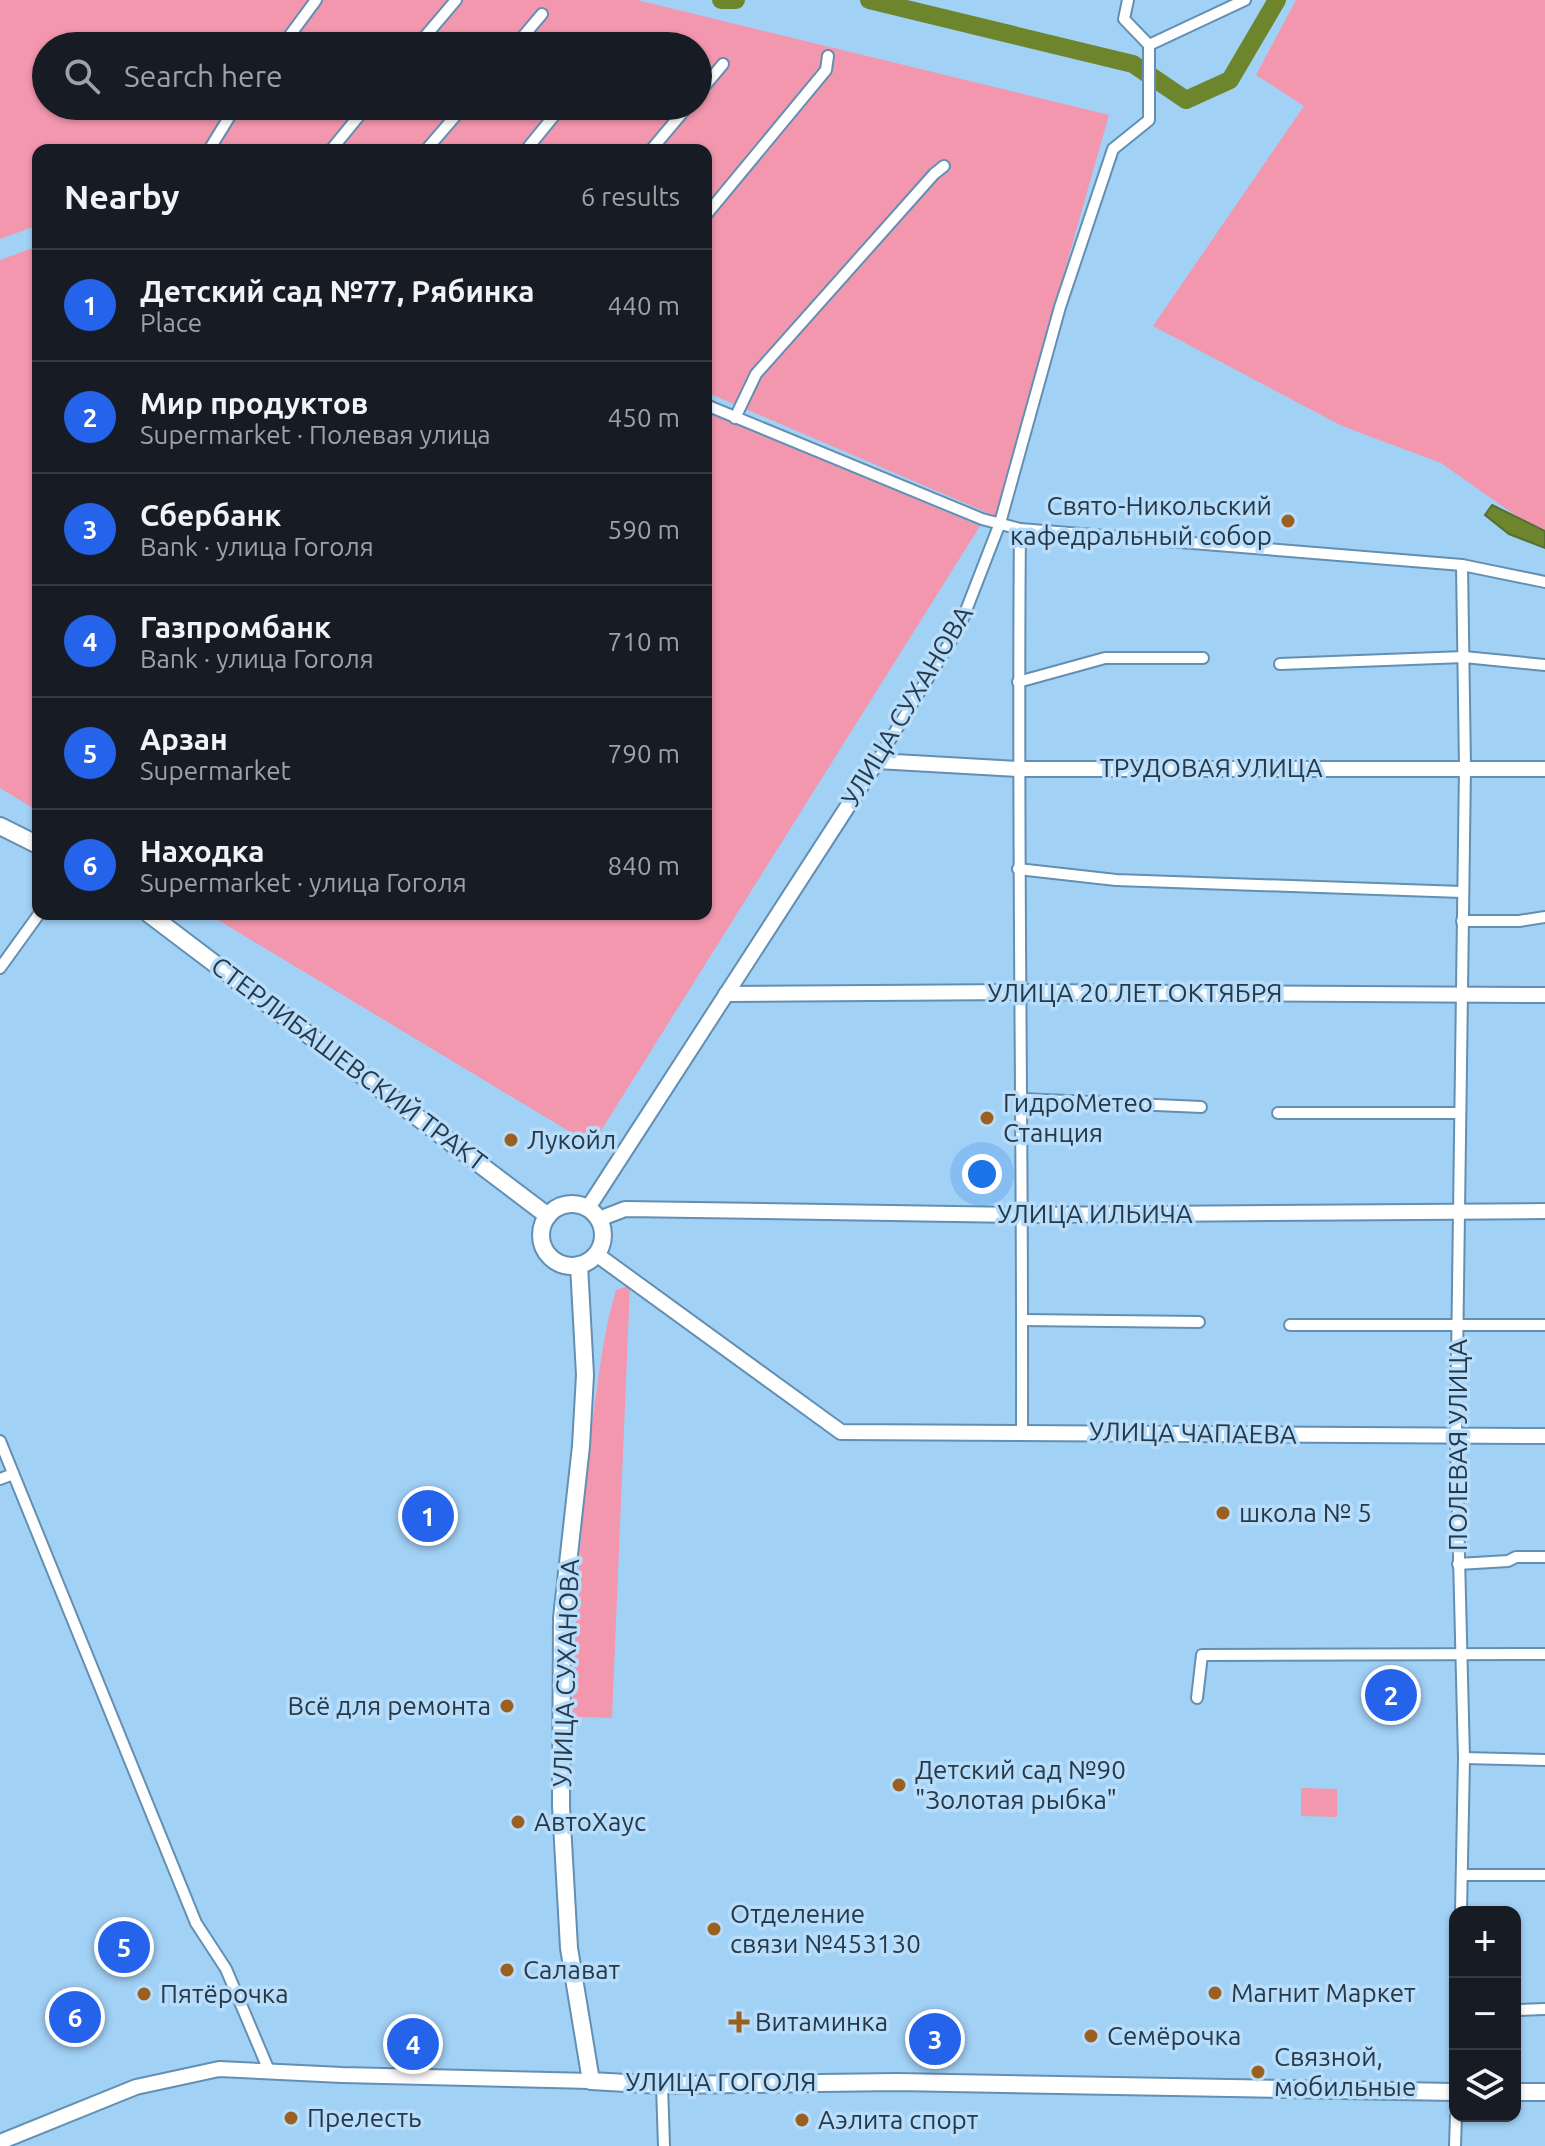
<!DOCTYPE html>
<html lang="en">
<head>
<meta charset="utf-8">
<style>
	body { margin:0; font-family:Ubuntu,sans-serif; background:#20242c; color:#f1f3f6 }
	.controls { position:absolute; right:24px; bottom:24px; display:grid; overflow:hidden; border-radius:16px; box-shadow:0 2px 6px #0004 }
	.controls button { width:72px; height:72px; display:grid; place-items:center; padding:0; border:0; border-bottom:2px solid #363941; background:#171b24; color:#f1f3f6; font:40px sans-serif }
	.you { position:absolute; left:982px; top:1174px; width:28px; height:28px; margin:-20px; border:6px solid #fff; border-radius:50%; background:#1a73e8; box-shadow:0 0 0 12px #1a73e833 }
	.badge { display:grid; place-items:center; width:52px; height:52px; border-radius:50%; background:#2563eb; color:#fff; font-size:26px; font-weight:700 }
	.pin { position:absolute; translate:-50% -50%; border:4px solid #fff; box-shadow:0 2px 8px #0006 }
	.list { margin:0; padding:0; list-style:none }
	h2 { display:flex; justify-content:space-between; align-items:center; height:104px; margin:0; padding:0 32px; font-size:34px }
	h2 small { font-size:26px; font-weight:400; color:#9ea1a6 }
	.list li { display:grid; grid-template-columns:52px 1fr auto; gap:24px; align-items:center; box-sizing:border-box; height:112px; padding:0 32px; border-top:2px solid #363941 }
	.list b { display:block; font-size:30px; white-space:nowrap }
	.list p { margin:0; font-size:26px; white-space:nowrap; color:#9ea1a6 }
	.list em { font-size:26px; font-style:normal; color:#9ea1a6 }
	.icon { flex:none; width:44px; height:44px; fill:none; stroke:currentColor; stroke-width:2; stroke-linecap:round; stroke-linejoin:round }
	.map { position:relative; flex:none; width:1545px; height:2146px; overflow:hidden }
	.search { position:absolute; background:#171b24; box-shadow:0 2px 6px #0004; left:32px; top:32px; width:680px; height:88px; display:flex; align-items:center; gap:20px; box-sizing:border-box; padding:0 28px; border-radius:44px; color:#9ea1a6; font-size:30px }
	.panel { position:absolute; background:#171b24; box-shadow:0 2px 6px #0004; left:32px; top:144px; width:680px; height:776px; border-radius:16px }
	.map>svg:first-child { display:block }
	.green { fill:#f397af; fill-rule:evenodd }
	.water { fill:#6d852d; stroke:#586e35; stroke-width:2 }
	.lines { fill:none; stroke-linecap:round; stroke-linejoin:round }
	.river { stroke:#6d852d; stroke-width:18 }
	.street-casing { stroke:#628fb2; stroke-width:14 }
	.secondary-casing { stroke:#628fb2; stroke-width:18 }
	.primary-casing { stroke:#628fb2; stroke-width:20 }
	.street { stroke:#fff; stroke-width:10 }
	.secondary { stroke:#fff; stroke-width:14 }
	.primary { stroke:#fff; stroke-width:16 }
	.poi-dot { fill:#9b6021; stroke:#b7ddfb; stroke-width:3 }
	.labels { text-anchor:middle; stroke-width:7; stroke-linejoin:round; paint-order:stroke }
	.poi-label { font-size:26px; fill:#263948; stroke:#b7ddfb; text-anchor:start }
	.street-label { font-size:26px; fill:#263948; stroke:#b7ddfb }
</style>
</head>
<body>
<div class="map">
<svg width="1545" height="2146" viewBox="0 0 1545 2146">
	<rect width="100%" height="100%" fill="#a2d1f6"/>
	<g class="green">
		<path d="M 0,0 L 637,0 L 1109,115 L 995,516 L 706,392 L 706,150 L 38,150 L 38,225 L 0,239 ZM 46,46 L 698,46 L 698,106 L 46,106 Z"/>
		<polygon points="1296,0 1545,0 1545,530 1532,527 1441,463 1342,426 1153,326 1304,106 1256,75"/>
		<polygon points="38,246 38,811 0,788 0,260"/>
		<polygon points="706,412 980,526 592,1145 208,914 706,914"/>
		<path d="M 630,1285 L 612,1718 L 575,1717 L 572,1712 C 576,1611 580,1510 594,1409 C 600,1369 604,1329 616,1290 Z"/>
		<polygon points="1301,1788 1337,1789 1337,1817 1301,1816"/>
	</g>
	<polygon class="water" points="1492,505 1545,531 1545,548 1509,534 1485,515"/>
	<g class="lines">
		<g class="river">
			<polyline points="721,0 736,0"/>
			<polyline points="869,0 1133,64 1186,100 1230,80 1277,0"/>
		</g>
		<g class="street-casing">
			<g id="street">
				<polyline points="1128,0 1124,19 1149,45 1245,0"/>
				<polyline points="282,46 316,0"/>
				<polyline points="417,46 456,0"/>
				<polyline points="515,46 542,14"/>
				<polyline points="613,46 618,39"/>
				<polyline points="698,94 723,64"/>
				<polyline points="209,150 236,106"/>
				<polyline points="331,150 367,106"/>
				<polyline points="426,150 464,106"/>
				<polyline points="526,150 562,106"/>
				<polyline points="651,150 688,106"/>
				<polyline points="706,215 826,70 828,56"/>
				<polyline points="706,405 982,519 1020,529 1462,565 1545,582"/>
				<polyline points="735,418 756,374 934,174 944,166"/>
				<path d="M 1020,529 C 1017,830 1023,1131 1022,1432"/>
				<polyline points="1280,664 1464,657 1545,665"/>
				<polyline points="1018,682 1105,658 1203,658"/>
				<polyline points="877,761 960,626 1000,523 1060,307 1113,149 1149,120 1149,45"/>
				<polyline points="1018,869 1116,880 1462,892"/>
				<polyline points="1462,921 1519,921 1545,917"/>
				<polyline points="0,968 39,914"/>
				<polyline points="1022,1099 1201,1107"/>
				<polyline points="1278,1113 1459,1113"/>
				<polyline points="1022,1320 1199,1322"/>
				<polyline points="1290,1325 1545,1325"/>
				<polyline points="0,1441 196,1923 226,1969 270,2073"/>
				<polyline points="0,1479 13,1474"/>
				<polyline points="1458,1564 1508,1561 1516,1557 1545,1557"/>
				<polyline points="1197,1698 1202,1655 1545,1654"/>
				<polyline points="1464,1758 1545,1760"/>
				<polyline points="1462,1875 1545,1875"/>
				<polyline points="1461,1912 1464,1758 1456,1436 1465,767 1462,565"/>
				<polyline points="1515,2010 1545,2009"/>
				<polyline points="662,2085 664,2146"/>
				<polyline points="1455,2146 1456,2116"/>
			</g>
		</g>
		<g class="secondary-casing">
			<g id="secondary">
				<polyline points="726,994 1020,992 1545,995"/>
				<polyline points="588,1208 877,761 1018,769 1545,769"/>
				<polyline points="599,1219 625,1209 1023,1215 1545,1211"/>
				<polyline points="596,1254 841,1432 1545,1436"/>
				<polyline points="0,2142 136,2087 219,2069 342,2075 591,2081"/>
			</g>
		</g>
		<g class="primary-casing">
			<g id="primary">
				<polyline points="0,826 38,845"/>
				<polyline points="149,914 548,1216"/>
				<circle cx="572" cy="1235" r="31"/>
				<polyline points="579,1265 585,1375 581,1446 562,1618 561,1806 569,1948 591,2081 662,2085 897,2082 1455,2092"/>
				<polyline points="1515,2092 1545,2092"/>
			</g>
		</g>
		<use href="#street" class="street"/>
		<use href="#secondary" class="secondary"/>
		<use href="#primary" class="primary"/>
	</g>
	<g class="poi-dot">
		<circle cx="1288" cy="521" r="8"/>
		<circle cx="987" cy="1118" r="8"/>
		<circle cx="511" cy="1140" r="8"/>
		<circle cx="1223" cy="1513" r="8"/>
		<circle cx="507" cy="1706" r="8"/>
		<circle cx="899" cy="1785" r="8"/>
		<circle cx="518" cy="1822" r="8"/>
		<circle cx="714" cy="1929" r="8"/>
		<circle cx="507" cy="1970" r="8"/>
		<circle cx="1215" cy="1993" r="8"/>
		<circle cx="144" cy="1994" r="8"/>
		<path d="M735 2010h8v8h8v8h-8v8h-8v-8h-8v-8h8z"/>
		<circle cx="1091" cy="2036" r="8"/>
		<circle cx="1258" cy="2072" r="8"/>
		<circle cx="291" cy="2118" r="8"/>
		<circle cx="802" cy="2120" r="8"/>
	</g>
	<g class="labels">
		<g class="poi-label">
			<text x="1272" y="515" text-anchor="end">Свято-Никольский<tspan x="1272" dy="30">кафедральный собор</tspan></text>
			<text x="1003" y="1112">ГидроМетео<tspan x="1003" dy="30">Станция</tspan></text>
			<text x="527" y="1149">Лукойл</text>
			<text x="1239" y="1522">школа № 5</text>
			<text x="491" y="1715" text-anchor="end">Всё для ремонта</text>
			<text x="915" y="1779">Детский сад №90<tspan x="915" dy="30">"Золотая рыбка"</tspan></text>
			<text x="534" y="1831">АвтоХаус</text>
			<text x="730" y="1923">Отделение<tspan x="730" dy="30">связи №453130</tspan></text>
			<text x="523" y="1979">Салават</text>
			<text x="1231" y="2002">Магнит Маркет</text>
			<text x="160" y="2003">Пятёрочка</text>
			<text x="755" y="2031">Витаминка</text>
			<text x="1107" y="2045">Семёрочка</text>
			<text x="1274" y="2066">Связной,<tspan x="1274" dy="30">мобильные</tspan></text>
			<text x="307" y="2127">Прелесть</text>
			<text x="818" y="2129">Аэлита спорт</text>
		</g>
		<g class="street-label">
			<text transform="translate(907 706) rotate(-59)" y="9">УЛИЦА СУХАНОВА</text>
			<text x="1211" y="777">ТРУДОВАЯ УЛИЦА</text>
			<text x="1135" y="1002">УЛИЦА 20 ЛЕТ ОКТЯБРЯ</text>
			<text transform="translate(349 1064) rotate(37)" y="9">СТЕРЛИБАШЕВСКИЙ ТРАКТ</text>
			<text x="1095" y="1223">УЛИЦА ИЛЬИЧА</text>
			<text transform="translate(1193 1433) rotate(1)" y="9">УЛИЦА ЧАПАЕВА</text>
			<text transform="translate(1458 1445) rotate(-90)" y="9">ПОЛЕВАЯ УЛИЦА</text>
			<text transform="translate(566 1673) rotate(-88)" y="9">УЛИЦА СУХАНОВА</text>
			<text x="721" y="2091">УЛИЦА ГОГОЛЯ</text>
		</g>
	</g>
</svg>
<div class="controls">
<button>+</button>
<button>−</button>
<button><svg class="icon" aria-label="layers" viewBox="0 0 24 24"><path d="M12 4l9 5-9 5-9-5zM3 14l9 5 9-5"/></svg></button>
</div>
<div class="you"></div>
<div class="pin badge" style="left:428px;top:1516px">1</div>
<div class="pin badge" style="left:1391px;top:1695px">2</div>
<div class="pin badge" style="left:935px;top:2039px">3</div>
<div class="pin badge" style="left:413px;top:2044px">4</div>
<div class="pin badge" style="left:124px;top:1947px">5</div>
<div class="pin badge" style="left:75px;top:2017px">6</div>
<div class="search"><svg class="icon" aria-label="search" viewBox="0 0 24 24"><circle cx="10" cy="10" r="6"/><path d="M15 15l6 6"/></svg>Search here</div>
<section class="panel">
<h2>Nearby<small>6 results</small></h2>
<ul class="list">
<li><span class="badge">1</span><div><b>Детский сад №77, Рябинка</b><p>Place</p></div><em>440 m</em></li>
<li><span class="badge">2</span><div><b>Мир продуктов</b><p>Supermarket · Полевая улица</p></div><em>450 m</em></li>
<li><span class="badge">3</span><div><b>Сбербанк</b><p>Bank · улица Гоголя</p></div><em>590 m</em></li>
<li><span class="badge">4</span><div><b>Газпромбанк</b><p>Bank · улица Гоголя</p></div><em>710 m</em></li>
<li><span class="badge">5</span><div><b>Арзан</b><p>Supermarket</p></div><em>790 m</em></li>
<li><span class="badge">6</span><div><b>Находка</b><p>Supermarket · улица Гоголя</p></div><em>840 m</em></li>
</ul>
</section>
</div>
</body>
</html>
